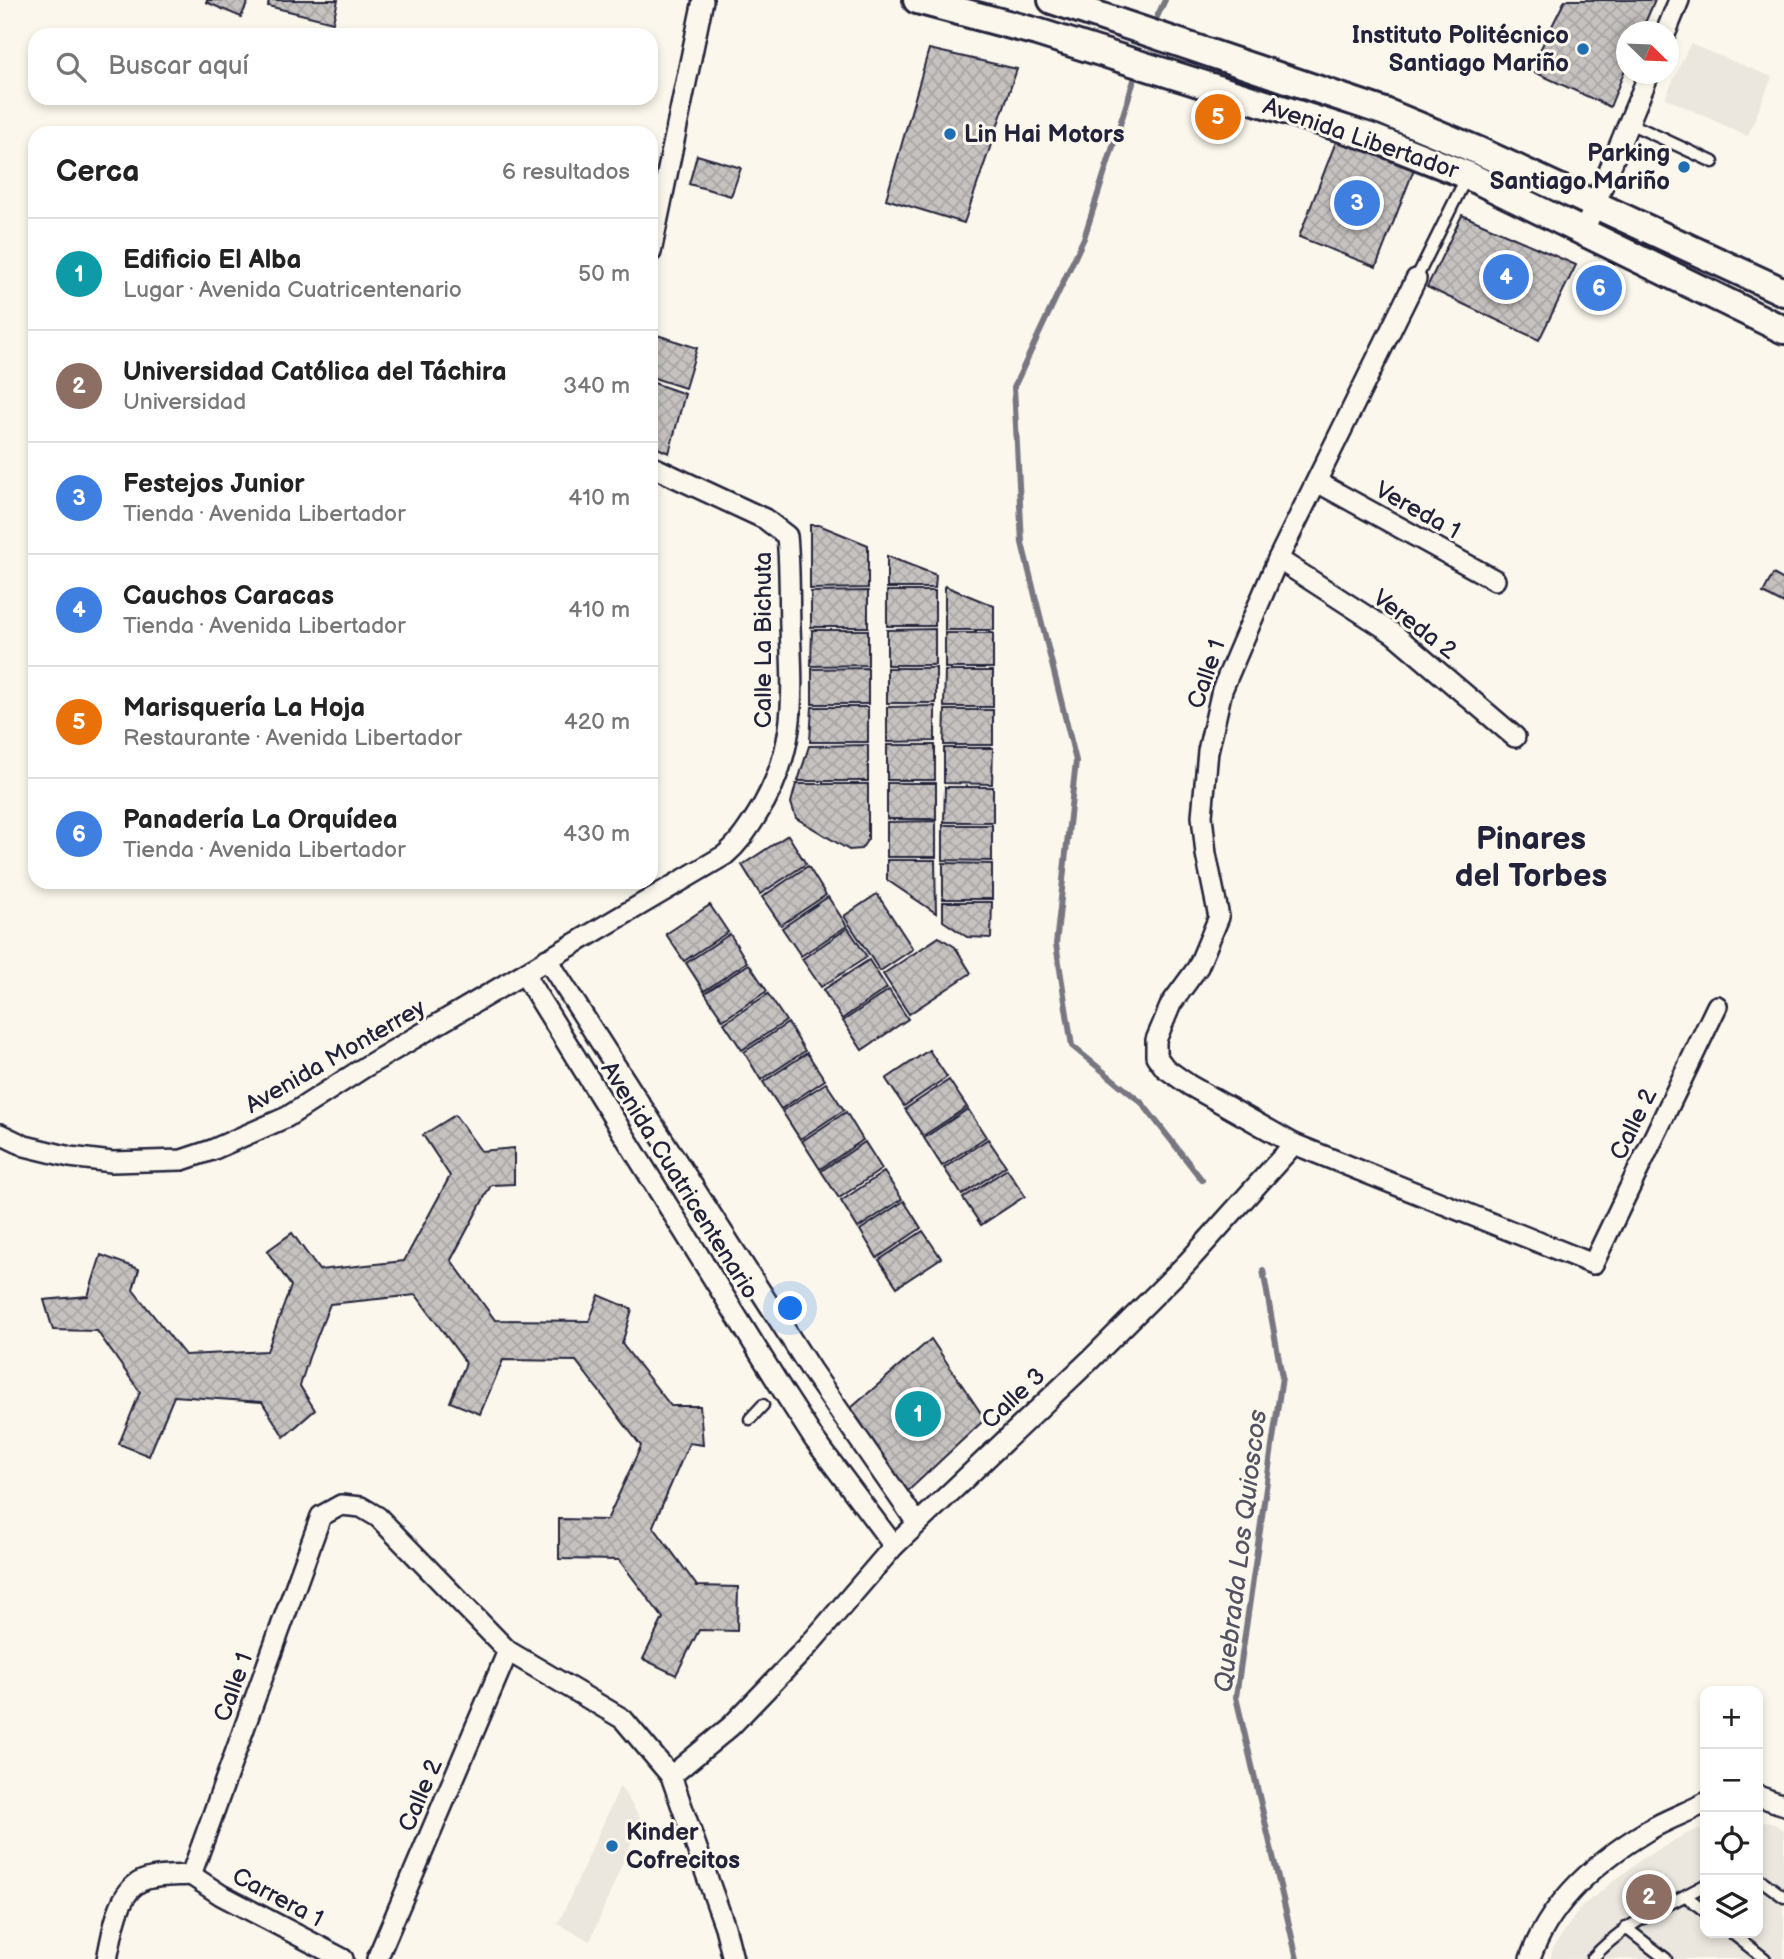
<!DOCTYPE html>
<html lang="es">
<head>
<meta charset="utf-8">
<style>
	body { margin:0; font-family:"Balsamiq Sans",sans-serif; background:#f6f6f6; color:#222 }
	.controls { position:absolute; right:21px; bottom:21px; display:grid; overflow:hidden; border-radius:14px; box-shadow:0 4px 10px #0003 }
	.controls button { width:63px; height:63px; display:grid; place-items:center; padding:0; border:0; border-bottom:2px solid #e0e0e0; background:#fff; color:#222; font:35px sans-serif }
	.compass { position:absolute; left:1616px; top:21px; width:63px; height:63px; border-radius:50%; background:#fff; box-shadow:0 4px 10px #0003; rotate:113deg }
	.you { position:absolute; left:791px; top:1309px; width:24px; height:24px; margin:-18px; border:5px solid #fff; border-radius:50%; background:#1a73e8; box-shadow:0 0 0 10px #1a73e833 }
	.badge { display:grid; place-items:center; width:46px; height:46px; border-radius:50%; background:#1f6fb2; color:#fff; font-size:23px; font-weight:700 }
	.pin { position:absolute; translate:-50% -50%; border:4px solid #fff; box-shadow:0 2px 7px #0006 }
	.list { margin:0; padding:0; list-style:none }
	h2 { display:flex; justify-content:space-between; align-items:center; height:91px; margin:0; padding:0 28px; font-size:30px }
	h2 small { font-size:23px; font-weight:400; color:#767676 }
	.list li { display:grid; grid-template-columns:46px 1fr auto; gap:21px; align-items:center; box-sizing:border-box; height:112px; padding:0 28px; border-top:2px solid #e0e0e0 }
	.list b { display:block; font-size:26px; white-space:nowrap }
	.list p { margin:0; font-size:23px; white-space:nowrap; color:#767676 }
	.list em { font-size:23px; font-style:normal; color:#767676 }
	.icon { flex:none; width:38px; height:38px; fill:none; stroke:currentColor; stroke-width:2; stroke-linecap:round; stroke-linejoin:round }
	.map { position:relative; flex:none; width:1784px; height:1959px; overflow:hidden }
	.search { position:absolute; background:#fff; box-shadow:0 4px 10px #0003; left:28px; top:28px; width:630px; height:77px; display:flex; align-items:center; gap:18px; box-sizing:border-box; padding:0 24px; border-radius:21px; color:#767676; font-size:26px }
	.panel { position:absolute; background:#fff; box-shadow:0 4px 10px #0003; left:28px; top:126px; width:630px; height:763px; border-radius:21px }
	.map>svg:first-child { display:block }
	.built { fill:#ebe7df }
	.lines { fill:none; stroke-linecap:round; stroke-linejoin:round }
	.stream { stroke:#787681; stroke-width:6 }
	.building { fill:url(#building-cross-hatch); stroke:#22223b; stroke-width:2 }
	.service-casing { stroke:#22223b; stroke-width:15 }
	.minor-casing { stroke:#22223b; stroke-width:24 }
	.secondary-casing { stroke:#22223b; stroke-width:32 }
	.service { stroke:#fbf7ec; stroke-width:10 }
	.minor { stroke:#fbf7ec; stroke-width:19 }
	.secondary { stroke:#fbf7ec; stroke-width:26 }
	.poi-dot { fill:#1f6fb2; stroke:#fbf7ec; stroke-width:2.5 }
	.labels { text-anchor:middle; stroke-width:6; stroke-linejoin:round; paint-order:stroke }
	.poi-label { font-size:24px; font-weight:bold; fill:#22223b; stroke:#fbf7ec; text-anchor:end }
	.street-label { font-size:24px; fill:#22223b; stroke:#fbf7ec }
	.water-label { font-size:26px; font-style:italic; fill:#545364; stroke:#fbf7ec }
	.district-label { font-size:32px; font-weight:bold; fill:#22223b; stroke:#fbf7ec }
</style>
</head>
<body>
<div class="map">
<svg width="1784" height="1959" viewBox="0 0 1784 1959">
	<defs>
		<pattern id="building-cross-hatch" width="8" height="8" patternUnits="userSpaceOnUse" patternTransform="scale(1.75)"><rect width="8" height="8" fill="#c6c2c0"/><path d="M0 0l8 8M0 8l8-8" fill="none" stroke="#aaa6a6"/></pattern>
	</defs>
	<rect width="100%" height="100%" fill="#fbf7ec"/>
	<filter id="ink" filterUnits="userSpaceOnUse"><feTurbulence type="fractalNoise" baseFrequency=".0143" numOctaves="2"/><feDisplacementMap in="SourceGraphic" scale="14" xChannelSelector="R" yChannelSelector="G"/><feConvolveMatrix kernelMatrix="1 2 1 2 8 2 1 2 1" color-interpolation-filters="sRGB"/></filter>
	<g filter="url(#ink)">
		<g class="built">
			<polygon points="1690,44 1772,77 1748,136 1665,98"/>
			<polygon points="620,1786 641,1819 590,1941 558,1924"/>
			<polygon points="1758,1821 1772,1823 1784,1830 1784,1959 1550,1959 1554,1946 1582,1906 1642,1859 1690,1832 1705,1827 1705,1933 1758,1933"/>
		</g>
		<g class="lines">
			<g class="stream">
				<polyline points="1156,19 1165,0"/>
				<polyline points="1136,74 1084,238 1014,387 1022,543 1076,761 1056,944 1072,1046 1142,1103 1202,1180"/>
				<polyline points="1263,1270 1282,1377 1236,1697 1297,1959"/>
			</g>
		</g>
		<g class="building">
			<polygon points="207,0 249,0 241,17 206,2"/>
			<polygon points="269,0 338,0 333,22 268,6"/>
			<polygon points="1565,0 1655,0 1641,32 1626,32 1626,67 1610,107 1530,70"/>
			<polygon points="929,49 1017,69 964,223 886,199"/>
			<polygon points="1337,139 1414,169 1376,267 1299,237"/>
			<polygon points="697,155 741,168 731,196 689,184"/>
			<polygon points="1462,215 1576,265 1539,340 1427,287"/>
			<polygon points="651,333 697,348 685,388 651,377"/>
			<polygon points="651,382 685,394 669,453 651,445"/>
			<polygon points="810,525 819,525 868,545 868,588 810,589"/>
			<polygon points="887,556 936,575 935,588 887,588"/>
			<polygon points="1773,574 1784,580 1784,604 1763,593"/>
			<polygon points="945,586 994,606 994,630 945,630"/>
			<polygon points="868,591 868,627 811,627 811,592"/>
			<rect x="887" y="591" width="48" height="35"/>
			<polygon points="935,629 935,665 887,665 887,630"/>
			<polygon points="812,630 868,630 868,665 811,666"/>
			<rect x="945" y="633" width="48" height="35"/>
			<polygon points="868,668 868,704 812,704 812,669"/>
			<rect x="887" y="668" width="49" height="35"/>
			<polygon points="945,671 993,671 993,707 944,707"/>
			<polygon points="935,706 935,741 887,742 887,707"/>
			<polygon points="812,707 868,707 868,742 810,742"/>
			<polygon points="945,710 993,710 993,745 944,745"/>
			<polygon points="868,745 868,781 798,781 809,746"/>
			<rect x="887" y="745" width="48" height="35"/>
			<polygon points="944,748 993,748 992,784 944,783"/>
			<rect x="887" y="783" width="49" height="36"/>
			<polygon points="796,784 868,784 868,839 861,849 849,850 796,818 791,803"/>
			<polygon points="945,787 993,787 993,822 944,822"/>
			<polygon points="936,821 936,857 887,857 887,822"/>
			<polygon points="943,825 992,825 992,861 943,860"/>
			<polygon points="788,835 806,864 760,894 742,865"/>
			<polygon points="887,860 935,860 936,913 887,880"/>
			<polygon points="943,863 992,864 992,899 943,899"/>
			<polygon points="808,866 826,895 781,925 762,897"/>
			<polygon points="877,894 913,949 880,971 844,916"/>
			<polygon points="828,897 847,926 801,956 782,928"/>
			<polygon points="943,902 992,902 991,938 967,937 943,921"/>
			<polygon points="710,905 728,932 684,961 666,934"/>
			<polygon points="848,928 867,957 821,987 802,959"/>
			<polygon points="730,934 747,962 704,991 686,963"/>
			<polygon points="939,937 955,947 971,973 909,1014 883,974"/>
			<polygon points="869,960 887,988 842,1019 823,990"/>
			<polygon points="749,964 767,991 723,1020 705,993"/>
			<polygon points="889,990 908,1019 862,1050 843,1021"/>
			<polygon points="768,994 786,1021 742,1050 724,1023"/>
			<polygon points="788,1023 805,1051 761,1080 744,1052"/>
			<polygon points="929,1050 947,1077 904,1106 886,1079"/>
			<polygon points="807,1053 825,1080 781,1109 763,1082"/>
			<polygon points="949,1080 967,1107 923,1136 905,1109"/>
			<polygon points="826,1083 844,1110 800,1139 782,1111"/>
			<polygon points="968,1109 986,1137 942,1166 924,1138"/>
			<polygon points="846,1112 863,1140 820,1169 802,1141"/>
			<polygon points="455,1115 481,1151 514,1148 514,1184 491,1185 451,1260 495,1320 589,1321 599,1295 632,1309 622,1344 671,1406 700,1406 703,1445 689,1443 653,1526 697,1586 738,1587 737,1631 699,1630 676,1675 643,1659 663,1618 619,1560 559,1559 559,1519 607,1520 641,1446 576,1361 503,1360 480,1414 450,1402 466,1363 416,1295 330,1304 309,1357 300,1386 315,1410 284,1437 262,1402 174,1396 149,1456 119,1444 140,1392 97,1331 53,1330 44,1300 88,1296 101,1255 139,1269 133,1290 185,1355 267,1351 291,1286 267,1251 292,1233 319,1270 404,1261 450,1176 423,1135"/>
			<polygon points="988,1139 1006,1166 962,1195 944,1168"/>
			<polygon points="865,1142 882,1169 839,1198 821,1171"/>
			<polygon points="1007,1169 1025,1196 981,1225 963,1198"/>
			<polygon points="884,1172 902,1199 858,1228 841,1201"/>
			<polygon points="904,1201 921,1228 877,1258 860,1230"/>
			<polygon points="923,1231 941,1258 897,1287 879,1260"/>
			<polygon points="931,1339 985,1419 906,1493 851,1408"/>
		</g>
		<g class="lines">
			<g class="service-casing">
				<g id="service">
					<polyline points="1629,123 1713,162"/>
					<polyline points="1416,279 1467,176"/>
					<polyline points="750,1419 763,1405"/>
					<polyline points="1758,1878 1784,1897"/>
					<polyline points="1686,1896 1705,1911"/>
					<polyline points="1626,1928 1666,1959"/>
					<polyline points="1732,1933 1765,1959"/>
					<path d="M 1592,1959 C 1622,1924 1665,1907 1705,1885"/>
				</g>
			</g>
			<g class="minor-casing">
				<g id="minor">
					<polyline points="1666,32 1679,0"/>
					<polyline points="1584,231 1649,74"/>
					<polyline points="651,252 703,0"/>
					<polyline points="1416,279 1278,559 1222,690 1208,751 1202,816 1206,854 1219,917 1198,967 1171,1004 1156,1040 1156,1056 1165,1068 1189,1085 1294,1144 1593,1264 1717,1006"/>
					<polyline points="1317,482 1495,580"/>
					<polyline points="1278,559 1394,634 1515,737"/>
					<polyline points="547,959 811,1370 917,1523"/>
					<polyline points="524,974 783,1391 814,1439 894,1546"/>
					<path d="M 0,1134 L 25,1146 L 70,1157 L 112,1162 L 182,1160 L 212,1150 L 287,1117 L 365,1067 L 725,855 C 738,844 746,832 755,818 C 797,754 793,700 790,627 C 789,596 790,566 787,536 L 765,519 L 651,466"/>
					<polyline points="671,1776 731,1726 808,1646 894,1546 1090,1360 1187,1263 1294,1144"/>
					<polyline points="1758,1796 1784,1805"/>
					<polyline points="191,1875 321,1516 341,1505 361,1507 378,1517 508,1651 623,1719 671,1776 725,1927 733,1959"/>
					<polyline points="191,1875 221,1895 343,1959"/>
					<path d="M 107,1959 C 113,1933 117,1887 147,1879 C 161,1875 177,1876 191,1875"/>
					<polyline points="377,1959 508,1651"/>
					<path d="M 1530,1959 C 1549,1903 1597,1861 1647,1831 C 1665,1820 1686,1813 1705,1803"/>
				</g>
			</g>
			<g class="secondary-casing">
				<g id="secondary">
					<polyline points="917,0 1037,32 1373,138 1467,175 1784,330"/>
					<polyline points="1052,0 1385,112 1479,151 1784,292"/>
				</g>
			</g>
			<use href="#service" class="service"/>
			<use href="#minor" class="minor"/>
			<use href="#secondary" class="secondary"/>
		</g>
	</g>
	<g class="poi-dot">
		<circle cx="1583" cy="49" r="7"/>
		<circle cx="950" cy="134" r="7"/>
		<circle cx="1684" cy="167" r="7"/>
		<circle cx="612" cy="1846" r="7"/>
	</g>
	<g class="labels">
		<g class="poi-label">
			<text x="1569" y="43">Instituto Politécnico<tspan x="1569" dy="28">Santiago Mariño</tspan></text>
			<text x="964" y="142" text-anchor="start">Lin Hai Motors</text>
			<text x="1670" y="161">Parking<tspan x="1670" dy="28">Santiago Mariño</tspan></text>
			<text x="626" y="1840" text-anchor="start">Kinder<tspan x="626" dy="28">Cofrecitos</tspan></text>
		</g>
		<g class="street-label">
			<text transform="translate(1361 138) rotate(19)" y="8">Avenida Libertador</text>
			<text transform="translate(1418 510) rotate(29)" y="8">Vereda 1</text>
			<text transform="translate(1415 624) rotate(37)" y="8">Vereda 2</text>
			<text transform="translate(763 640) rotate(-90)" y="8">Calle La Bichuta</text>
			<text transform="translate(1206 674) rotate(-71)" y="8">Calle 1</text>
			<text transform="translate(335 1056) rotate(-30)" y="8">Avenida Monterrey</text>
			<text transform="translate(1633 1124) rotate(-64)" y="8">Calle 2</text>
			<text transform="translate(680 1180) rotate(58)" y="8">Avenida Cuatricentenario</text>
			<text transform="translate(1013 1398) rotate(-43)" y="8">Calle 3</text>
			<text transform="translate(233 1687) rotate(-70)" y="8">Calle 1</text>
			<text transform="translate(420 1795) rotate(-67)" y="8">Calle 2</text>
			<text transform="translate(278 1897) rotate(28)" y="8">Carrera 1</text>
		</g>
		<g class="water-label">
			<text transform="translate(1240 1551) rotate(-83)" y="9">Quebrada Los Quioscos</text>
		</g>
		<g class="district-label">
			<text x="1531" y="849">Pinares<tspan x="1531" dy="37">del Torbes</tspan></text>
		</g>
	</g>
</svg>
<div class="controls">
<button>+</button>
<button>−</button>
<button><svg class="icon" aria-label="locate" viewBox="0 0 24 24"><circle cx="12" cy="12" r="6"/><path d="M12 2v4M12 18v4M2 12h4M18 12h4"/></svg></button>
<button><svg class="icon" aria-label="layers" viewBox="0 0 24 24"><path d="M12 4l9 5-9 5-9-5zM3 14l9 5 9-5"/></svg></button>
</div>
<svg class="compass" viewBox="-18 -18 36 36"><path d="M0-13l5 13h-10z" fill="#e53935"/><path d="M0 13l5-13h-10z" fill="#767676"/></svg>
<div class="you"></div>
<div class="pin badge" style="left:918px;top:1414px;background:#0f9aa8">1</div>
<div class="pin badge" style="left:1649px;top:1897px;background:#8d6e63">2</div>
<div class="pin badge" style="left:1357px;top:203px;background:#3f7fe0">3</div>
<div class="pin badge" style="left:1506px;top:277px;background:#3f7fe0">4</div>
<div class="pin badge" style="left:1218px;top:117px;background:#e8710a">5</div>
<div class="pin badge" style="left:1599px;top:288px;background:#3f7fe0">6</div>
<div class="search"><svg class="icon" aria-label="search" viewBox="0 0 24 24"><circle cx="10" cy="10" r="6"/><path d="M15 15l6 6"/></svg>Buscar aquí</div>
<section class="panel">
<h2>Cerca<small>6 resultados</small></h2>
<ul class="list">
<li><span class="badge" style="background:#0f9aa8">1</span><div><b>Edificio El Alba</b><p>Lugar · Avenida Cuatricentenario</p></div><em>50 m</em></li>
<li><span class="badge" style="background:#8d6e63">2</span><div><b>Universidad Católica del Táchira</b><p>Universidad</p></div><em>340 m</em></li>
<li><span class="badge" style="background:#3f7fe0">3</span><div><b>Festejos Junior</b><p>Tienda · Avenida Libertador</p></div><em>410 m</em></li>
<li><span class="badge" style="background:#3f7fe0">4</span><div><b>Cauchos Caracas</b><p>Tienda · Avenida Libertador</p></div><em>410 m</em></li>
<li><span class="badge" style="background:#e8710a">5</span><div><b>Marisquería La Hoja</b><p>Restaurante · Avenida Libertador</p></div><em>420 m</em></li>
<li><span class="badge" style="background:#3f7fe0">6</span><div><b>Panadería La Orquídea</b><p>Tienda · Avenida Libertador</p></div><em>430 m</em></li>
</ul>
</section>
</div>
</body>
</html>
